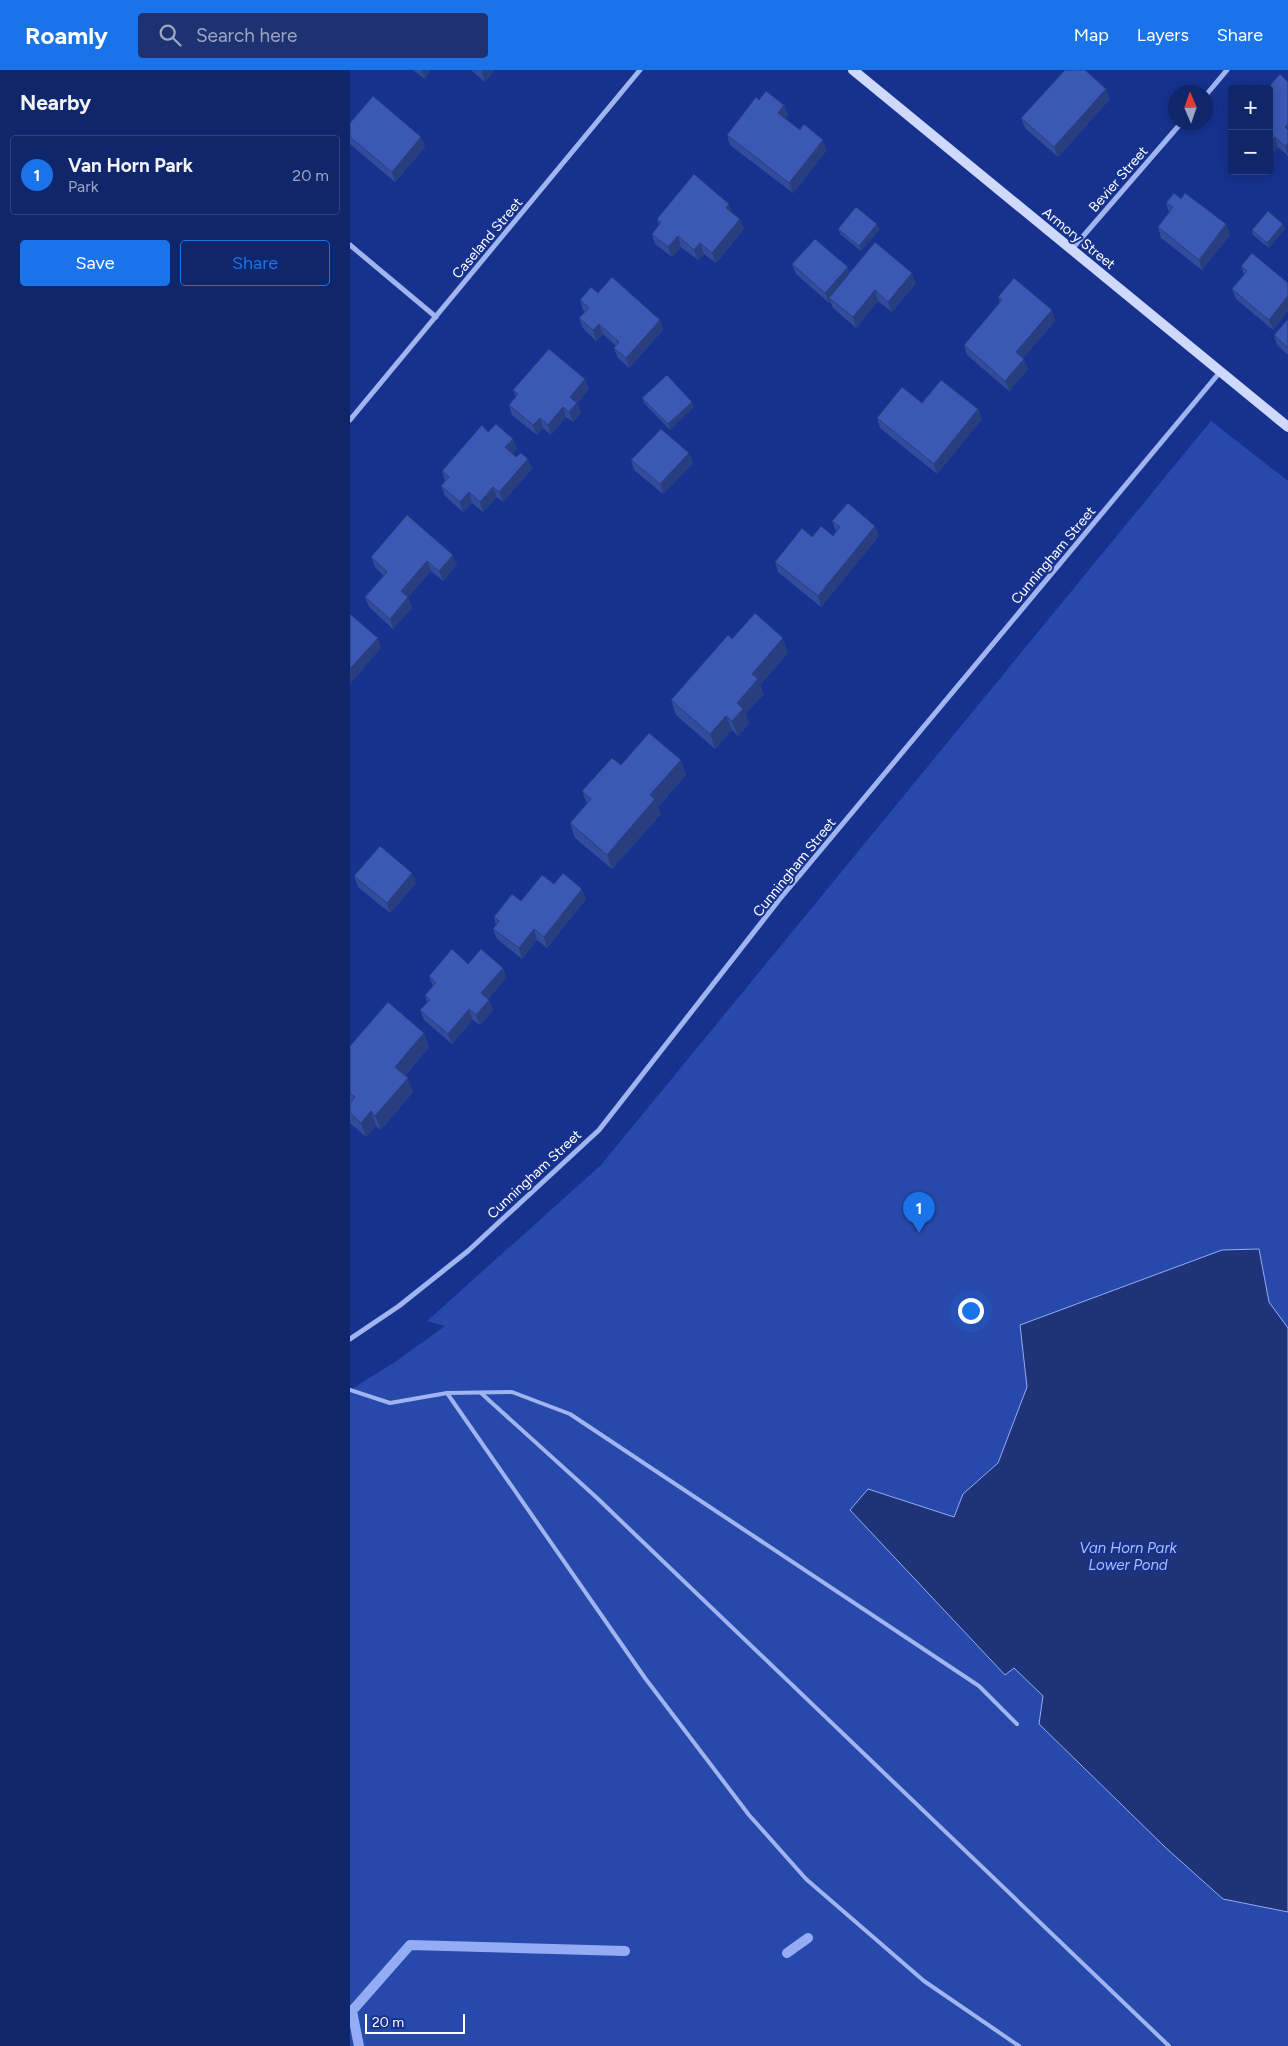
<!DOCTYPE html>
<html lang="en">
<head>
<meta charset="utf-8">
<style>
	body { margin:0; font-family:Figtree,sans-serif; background:#1e3272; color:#f1f3f6 }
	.controls { position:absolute; right:15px; top:15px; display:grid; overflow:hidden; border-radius:5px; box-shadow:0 2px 12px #0003 }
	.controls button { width:45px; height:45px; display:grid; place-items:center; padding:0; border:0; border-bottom:1px solid #30437e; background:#10266a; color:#f1f3f6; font:25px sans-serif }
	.compass { position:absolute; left:818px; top:15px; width:45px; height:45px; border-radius:50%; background:#10266a; box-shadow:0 2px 12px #0003; rotate:358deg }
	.scale { position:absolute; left:15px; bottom:12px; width:100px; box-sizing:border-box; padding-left:5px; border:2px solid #fff; border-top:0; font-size:14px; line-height:18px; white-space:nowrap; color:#fff; -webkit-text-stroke:4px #16328e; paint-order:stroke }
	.you { position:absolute; left:620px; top:1240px; width:18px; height:18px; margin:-12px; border:4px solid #fff; border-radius:50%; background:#1a73e8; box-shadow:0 0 0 8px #1a73e833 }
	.badge { display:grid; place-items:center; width:32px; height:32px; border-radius:50%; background:#1a73e8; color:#fff; font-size:16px; font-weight:700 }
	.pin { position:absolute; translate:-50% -41px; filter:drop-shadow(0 1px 2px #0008) }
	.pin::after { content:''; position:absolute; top:26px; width:18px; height:15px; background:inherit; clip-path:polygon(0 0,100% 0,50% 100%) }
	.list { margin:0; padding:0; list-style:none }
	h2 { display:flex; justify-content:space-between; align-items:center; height:65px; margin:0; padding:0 20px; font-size:21px }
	h2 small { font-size:16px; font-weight:400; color:#9ca5c1 }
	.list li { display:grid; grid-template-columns:32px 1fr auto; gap:15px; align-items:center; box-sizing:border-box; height:80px; margin:0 10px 10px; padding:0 10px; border:1px solid #30437e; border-radius:5px }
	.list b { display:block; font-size:19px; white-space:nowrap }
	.list p { margin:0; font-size:16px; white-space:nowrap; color:#9ca5c1 }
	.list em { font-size:16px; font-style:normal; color:#9ca5c1 }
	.actions { display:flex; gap:10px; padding:15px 20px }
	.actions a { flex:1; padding:11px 0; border:1px solid #1a73e8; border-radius:5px; text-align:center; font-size:18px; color:#1a73e8 }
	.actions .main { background:#1a73e8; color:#fff }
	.icon { flex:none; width:28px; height:28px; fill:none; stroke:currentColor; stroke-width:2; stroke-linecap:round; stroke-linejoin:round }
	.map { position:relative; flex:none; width:938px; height:1976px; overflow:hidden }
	header { display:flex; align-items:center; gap:30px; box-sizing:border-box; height:70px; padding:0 25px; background:#1a73e8; color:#fff }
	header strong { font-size:24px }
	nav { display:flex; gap:28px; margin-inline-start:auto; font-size:18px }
	.search { width:350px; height:45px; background:#1e3272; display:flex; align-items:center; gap:12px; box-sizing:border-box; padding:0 18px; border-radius:5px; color:#9ca5c1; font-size:19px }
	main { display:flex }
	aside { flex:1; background:#10266a }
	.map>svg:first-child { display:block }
	.green { fill:#2849ac }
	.water { fill:#1e3378; stroke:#93acf3 }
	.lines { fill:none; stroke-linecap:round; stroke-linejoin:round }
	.stream { stroke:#93acf3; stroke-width:10 }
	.lane { stroke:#a0b4f0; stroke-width:4 }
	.street { stroke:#a0b4f0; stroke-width:5 }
	.secondary { stroke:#ced9fb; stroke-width:10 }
	.wall { fill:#324c9b }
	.shaded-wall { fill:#293e7e }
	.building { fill:#3a58b4; stroke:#293e7e }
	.labels { text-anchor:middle; stroke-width:4; stroke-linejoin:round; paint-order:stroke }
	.street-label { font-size:14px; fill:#fff; stroke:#16328e }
	.water-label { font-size:15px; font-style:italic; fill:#acbff7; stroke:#16328e }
</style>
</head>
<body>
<header>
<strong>Roamly</strong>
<div class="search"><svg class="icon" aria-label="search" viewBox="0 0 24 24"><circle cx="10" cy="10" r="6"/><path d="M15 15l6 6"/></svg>Search here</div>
<nav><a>Map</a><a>Layers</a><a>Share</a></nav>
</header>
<main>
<aside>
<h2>Nearby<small></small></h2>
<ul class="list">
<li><span class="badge">1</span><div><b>Van Horn Park</b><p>Park</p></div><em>20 m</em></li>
</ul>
<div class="actions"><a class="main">Save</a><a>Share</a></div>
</aside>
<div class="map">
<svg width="938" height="1976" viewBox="0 0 938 1976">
	<rect width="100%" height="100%" fill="#16328e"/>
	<polygon class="green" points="861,351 938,411 938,1976 0,1976 0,1320 45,1292 95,1256 77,1251 251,1095"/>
	<polygon class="water" points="909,1179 919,1232 938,1258 938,1842 873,1829 816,1778 689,1654 693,1626 664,1598 655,1605 500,1440 518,1419 604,1447 613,1424 648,1393 677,1317 670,1255 872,1180"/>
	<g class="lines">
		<g class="stream">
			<polyline points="437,1883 458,1868"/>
			<polyline points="9,1976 2,1941 60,1875 275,1881"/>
		</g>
		<g class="lane">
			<polyline points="0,1320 40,1333 97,1323 162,1322 220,1344 629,1616 667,1654"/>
			<polyline points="97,1323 295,1608 399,1745 456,1809 574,1911 669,1976"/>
			<polyline points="131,1323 246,1427 819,1976"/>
		</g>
		<g class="street">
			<polyline points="856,25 877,0"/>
			<polyline points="0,175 86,247"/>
			<polyline points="722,179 832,52"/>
			<polyline points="0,350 290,0"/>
			<polyline points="0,1269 49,1236 118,1181 249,1060 429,830 870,302"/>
		</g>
		<polyline class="secondary" points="503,0 938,357"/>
	</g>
	<g class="wall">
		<polygon points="63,0 81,0 75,9"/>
		<polygon points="121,0 145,0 135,12"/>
		<polygon points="938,12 938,86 928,77 923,82 919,79 919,19"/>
		<polygon points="760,29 708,87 675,58 671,48"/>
		<polygon points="409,30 434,35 438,45 435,49 477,80 443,123 380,75 377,65"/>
		<polygon points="0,53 71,67 75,77 45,112 0,74"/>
		<polygon points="831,129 876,154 880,165 852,200 811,168 808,157 819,142 816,133"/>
		<polygon points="383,143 394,159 366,193 354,184 348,190 331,177 322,187 305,174 302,164 309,155 307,149"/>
		<polygon points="527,154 529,160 511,181 490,164 488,159"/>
		<polygon points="933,154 935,159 919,178 903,165 902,160"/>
		<polygon points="442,194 500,203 566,213 542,242 528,231 506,258 483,238 480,231 479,233 446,204"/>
		<polygon points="891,196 938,213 938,241 923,260 886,229 882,219 894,204"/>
		<polygon points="248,223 310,250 313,260 279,298 268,288 264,278 266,276 253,264 246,271 233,258 229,248 235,242 233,240 230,230"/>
		<polygon points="648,227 705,251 673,288 678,299 659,321 617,285 614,275 650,232"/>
		<polygon points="938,249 938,285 927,275 924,265"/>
		<polygon points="235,309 239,319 227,334 231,343 223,352 216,347 201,365 193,358 187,365 162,345 159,335 166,327 163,320"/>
		<polygon points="292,328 344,337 320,360 294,333"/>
		<polygon points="572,333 628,339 632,349 587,404 530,358 527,348"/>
		<polygon points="138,362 163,369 167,379 162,383 166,387 178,389 182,399 153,432 147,427 133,442 122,433 113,442 95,426 91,416 95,411 92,401"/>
		<polygon points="281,390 343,393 313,424 284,400"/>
		<polygon points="57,445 107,495 93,511 81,501 58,527 62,538 43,559 19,537 15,527 34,506 25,497 21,487"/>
		<polygon points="482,451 525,456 529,466 471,537 428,502 425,492 462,467 483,466 486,461"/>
		<polygon points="382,569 438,583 410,615 414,624 395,644 399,653 388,666 382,660 365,679 326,645 321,630"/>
		<polygon points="271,695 336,705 308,737 311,744 262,799 225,768 220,753 237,734 232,721"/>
		<polygon points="4,806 66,813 40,843 8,817"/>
		<polygon points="204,814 236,829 197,878 187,870 172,889 147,869 143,859 146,855 144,847 171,831"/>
		<polygon points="118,894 153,898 156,908 138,929 139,930 143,940 130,955 123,950 102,974 74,950 70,940 77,932 75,925 83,916 79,906"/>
		<polygon points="74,963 79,977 55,1006 63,1022 31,1060 26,1056 16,1067 0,1053 0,976"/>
	</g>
	<g class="shaded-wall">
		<polygon points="71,0 81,0 75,9"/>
		<polygon points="131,0 145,0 135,12"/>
		<polygon points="756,19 760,29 708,87 704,77"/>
		<polygon points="434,35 438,45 432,53 428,43"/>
		<polygon points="938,54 938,67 935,57"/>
		<polygon points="71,67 75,77 45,112 42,102"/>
		<polygon points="925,67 928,77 923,82 919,72"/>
		<polygon points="473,70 477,80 443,123 439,113"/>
		<polygon points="938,73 938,84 935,76"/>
		<polygon points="379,134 383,144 376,138"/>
		<polygon points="390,149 394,159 366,193 362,183"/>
		<polygon points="527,154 529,160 511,181 509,176"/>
		<polygon points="876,154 880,165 852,200 849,190"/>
		<polygon points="933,154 935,159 919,178 917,173"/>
		<polygon points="328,166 331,177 322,187 318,177"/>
		<polygon points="350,173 354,184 348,190 344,180"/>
		<polygon points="498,197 501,207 479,228 480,231 479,233 475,223"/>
		<polygon points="562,203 566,213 542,242 538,232"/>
		<polygon points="525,220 528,231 506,258 503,247"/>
		<polygon points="938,226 938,241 923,260 919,250"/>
		<polygon points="702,240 705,251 670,292 666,282"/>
		<polygon points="310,250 313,260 279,298 276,288"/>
		<polygon points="249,254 253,264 246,271 243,260"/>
		<polygon points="674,289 678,299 659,321 655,311"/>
		<polygon points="235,309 239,319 227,334 231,343 223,352 219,342 220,327"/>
		<polygon points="342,332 344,337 320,360 318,354"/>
		<polygon points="213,337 216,347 201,365 198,355"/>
		<polygon points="628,339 632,349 587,404 584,394"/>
		<polygon points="190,348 193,358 187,365 183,355"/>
		<polygon points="163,369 167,379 159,387 155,377"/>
		<polygon points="339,383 343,393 313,424 310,414"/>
		<polygon points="178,389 182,399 153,432 149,422"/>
		<polygon points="143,417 147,427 133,442 130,432"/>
		<polygon points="119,422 122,433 113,442 110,432"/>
		<polygon points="525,456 529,466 471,537 468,526"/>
		<polygon points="103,485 107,495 93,511 89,501"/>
		<polygon points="77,491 81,501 55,531 51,521"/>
		<polygon points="58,527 62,538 43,559 40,549"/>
		<polygon points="28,568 31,578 0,614 0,599"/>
		<polygon points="433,568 438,583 410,615 414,624 395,644 399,653 388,666 382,651 387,633 402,604"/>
		<polygon points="376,646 382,660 365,679 360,664"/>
		<polygon points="331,690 336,705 308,737 311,744 262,799 257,785 300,725"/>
		<polygon points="62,803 66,813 40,843 37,833"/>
		<polygon points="232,819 236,829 197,878 194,867"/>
		<polygon points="184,859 187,870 172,889 169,878"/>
		<polygon points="153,898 156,908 135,933 131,923"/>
		<polygon points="139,930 143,940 130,955 126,945"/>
		<polygon points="119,939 123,950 102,974 98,964"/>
		<polygon points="74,963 79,977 50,1011 45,997"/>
		<polygon points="58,1008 63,1022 31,1060 25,1046"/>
		<polygon points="21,1041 26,1056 16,1067 11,1053"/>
	</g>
	<g class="building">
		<polygon points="715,0 735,0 756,19 704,77 671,48"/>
		<polygon points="930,4 938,12 938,54 935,57 938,60 938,73 935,76 925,67 919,72 919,19 917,19"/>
		<polygon points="416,21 434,35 428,43 450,60 454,54 473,70 439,113 377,65 406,27 409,30"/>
		<polygon points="23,26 71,67 42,102 0,67 0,53"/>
		<polygon points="344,104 379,134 376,138 390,149 362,183 350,173 344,180 328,166 318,177 302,164 311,152 307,149"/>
		<polygon points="824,123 831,129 835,123 876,154 849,190 808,157 823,137 816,133"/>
		<polygon points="506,137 527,154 509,176 488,159"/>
		<polygon points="918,141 933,154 917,173 902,160"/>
		<polygon points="465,169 498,197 475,223 442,194"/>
		<polygon points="525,172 562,203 538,232 525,220 503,247 479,228"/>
		<polygon points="902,183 938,213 938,226 919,250 882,219 897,201 891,196"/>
		<polygon points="262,207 310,250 276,288 264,278 269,272 249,254 243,260 229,248 239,238 230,230 241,217 248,223"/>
		<polygon points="664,208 702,240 666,282 674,289 655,311 614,275 652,230 648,227"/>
		<polygon points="938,249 938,278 924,265"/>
		<polygon points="199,279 235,309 220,327 227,333 219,342 213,337 198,355 190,348 183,355 159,335 168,324 163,320"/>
		<polygon points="317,305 342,332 318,354 292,328"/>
		<polygon points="591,310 628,339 584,394 527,348 552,317 572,333"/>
		<polygon points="146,354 163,369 155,377 166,387 171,383 178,389 149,422 143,417 130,432 119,422 110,432 91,416 99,407 92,401 132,355 138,362"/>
		<polygon points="311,359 339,383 310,414 281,390"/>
		<polygon points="498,433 525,456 468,526 425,492 452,458 462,467 471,456 483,466 490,457 482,451"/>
		<polygon points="57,445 103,485 89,501 77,491 51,521 58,527 40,549 15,527 37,502 21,487"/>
		<polygon points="405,543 433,568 402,604 408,609 387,633 393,639 382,651 376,646 360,664 321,630 378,565 382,569"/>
		<polygon points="0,544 28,568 0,599"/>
		<polygon points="299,663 331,690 300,725 305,729 257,785 220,753 241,729 232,721 262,688 271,695"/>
		<polygon points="30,776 62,803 37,833 4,806"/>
		<polygon points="213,803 232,819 194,867 184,859 169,878 143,859 149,851 144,847 162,824 171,831 192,805 204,814"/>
		<polygon points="102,879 118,894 131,879 153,898 131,923 139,930 126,945 119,939 98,964 70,940 80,930 75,925 86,913 79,906"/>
		<polygon points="38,932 74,963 45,997 58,1008 25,1046 21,1041 11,1053 0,1043 0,1033 5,1027 0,1023 0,976"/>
	</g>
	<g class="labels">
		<g class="street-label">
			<text transform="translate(768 109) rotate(-49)" y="5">Bevier Street</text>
			<text transform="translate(137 168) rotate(-50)" y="5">Caseland Street</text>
			<text transform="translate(729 168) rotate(39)" y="5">Armory Street</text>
			<text transform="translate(703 485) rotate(-50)" y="5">Cunningham Street</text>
			<text transform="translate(444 797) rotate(-51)" y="5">Cunningham Street</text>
			<text transform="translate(184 1104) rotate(-43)" y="5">Cunningham Street</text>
		</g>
		<g class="water-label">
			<text x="778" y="1483">Van Horn Park<tspan x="778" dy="17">Lower Pond</tspan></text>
		</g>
	</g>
</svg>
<div class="controls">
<button>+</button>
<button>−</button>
</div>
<svg class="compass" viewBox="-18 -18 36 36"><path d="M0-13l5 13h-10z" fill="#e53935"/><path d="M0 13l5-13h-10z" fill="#9ca5c1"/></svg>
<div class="scale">20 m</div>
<div class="you"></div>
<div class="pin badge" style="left:569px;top:1163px">1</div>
</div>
</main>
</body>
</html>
